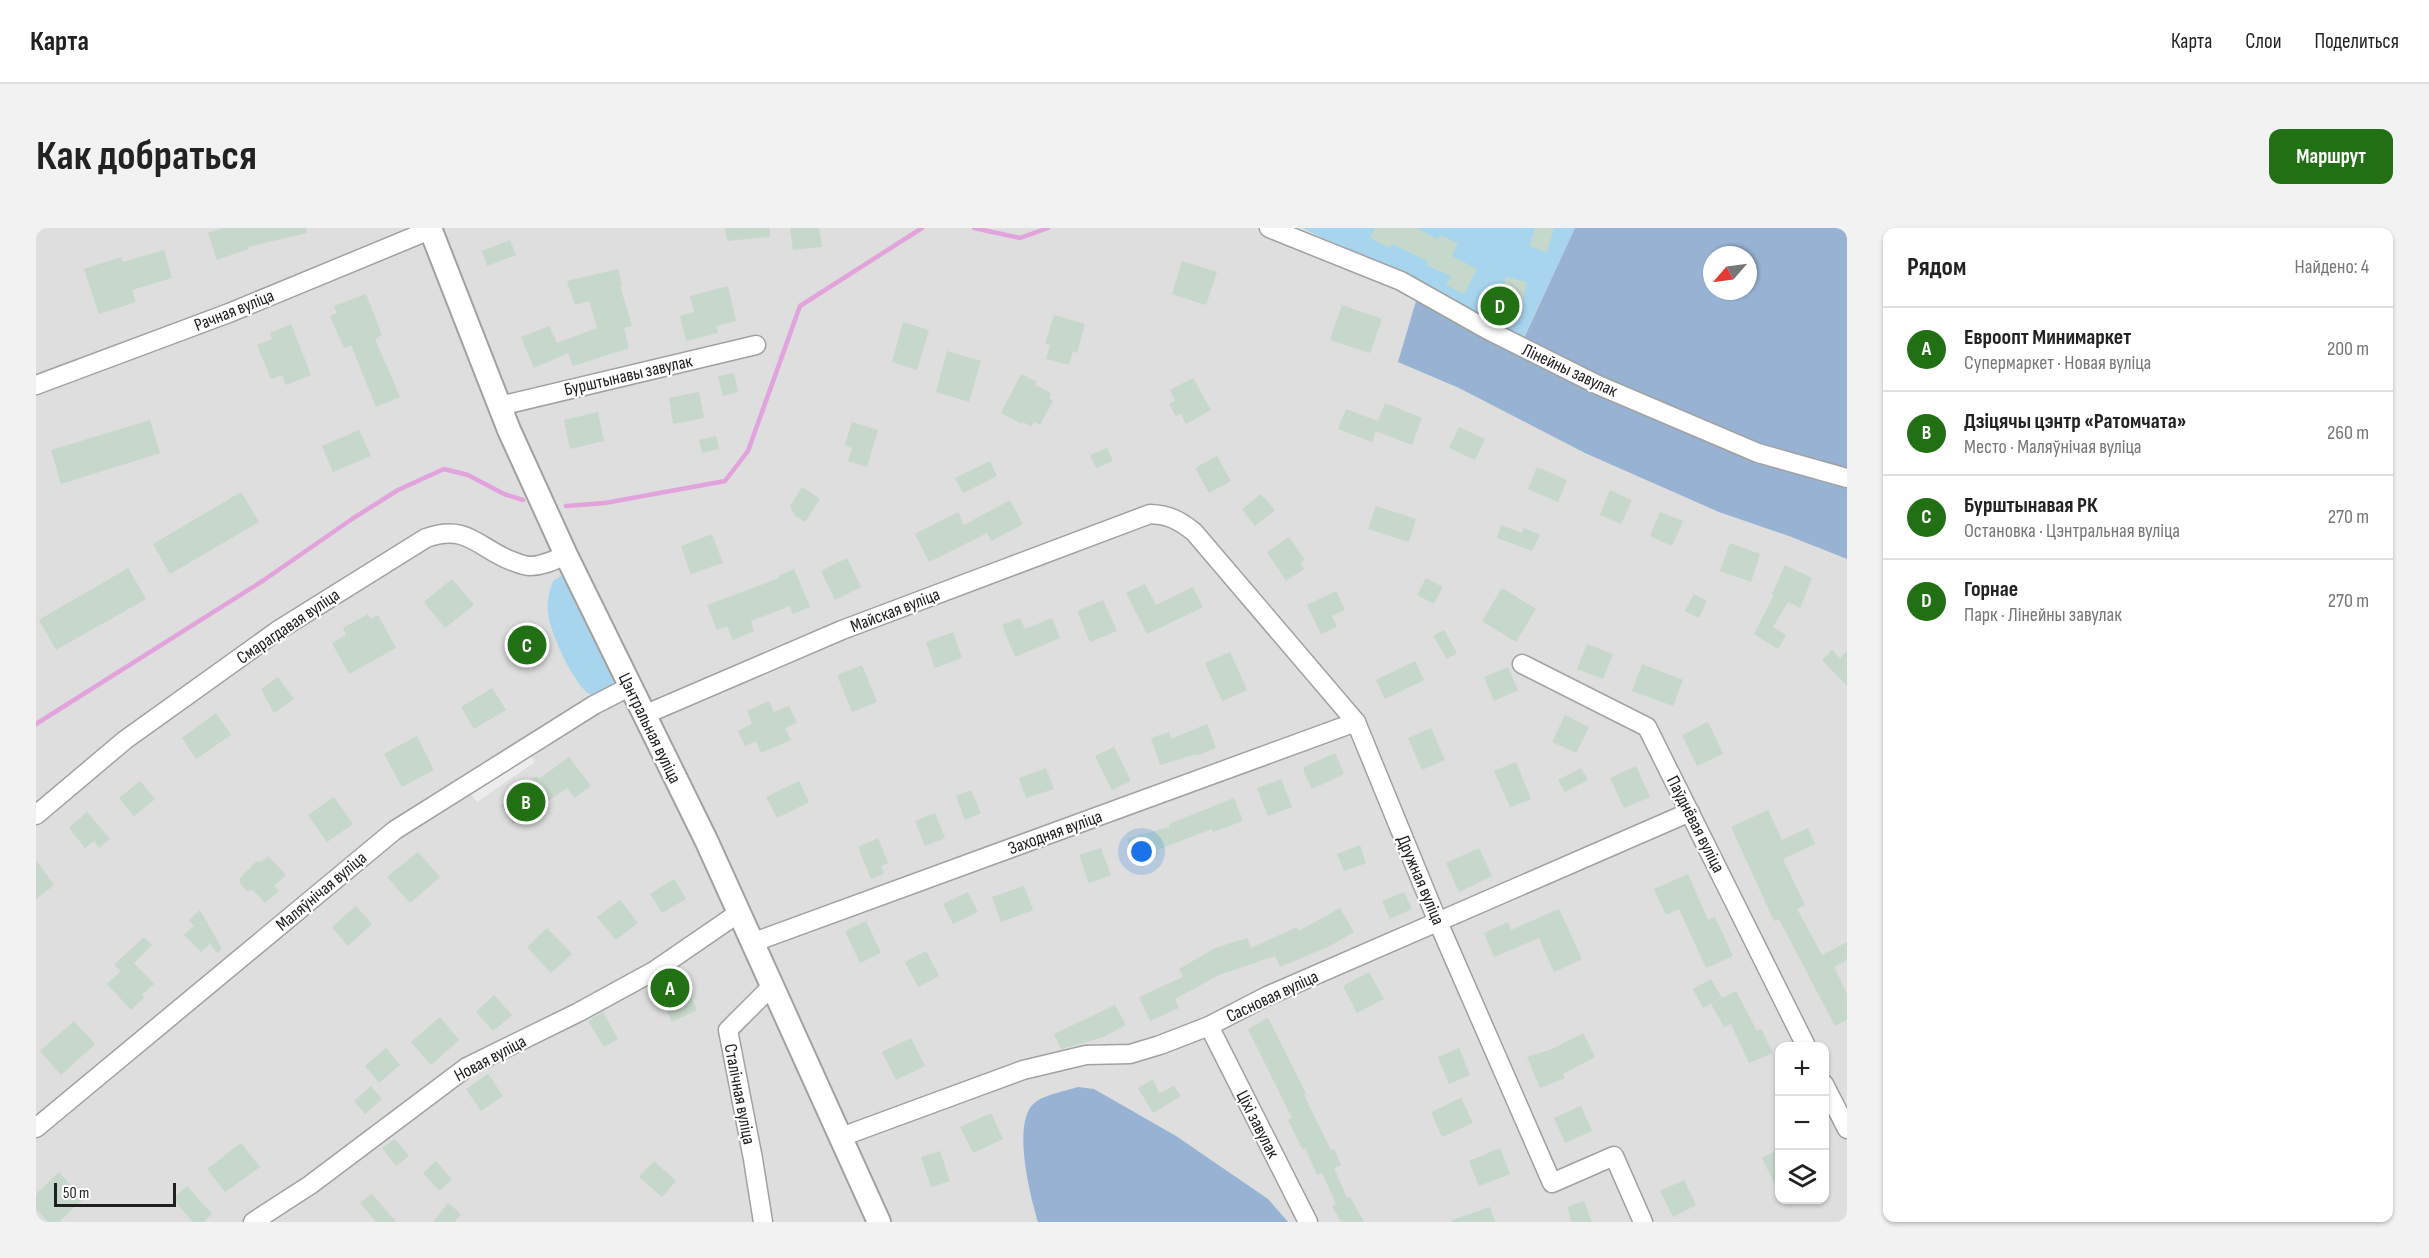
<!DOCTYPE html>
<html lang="ru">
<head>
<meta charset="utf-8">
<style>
	body { margin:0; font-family:"Sofia Sans Condensed",sans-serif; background:#f2f2f2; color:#222 }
	.controls { position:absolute; right:18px; bottom:18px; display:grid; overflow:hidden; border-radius:12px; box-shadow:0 2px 4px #0004 }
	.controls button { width:54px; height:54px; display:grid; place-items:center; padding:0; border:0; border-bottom:2px solid #e0e0e0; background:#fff; color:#222; font:30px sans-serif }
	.compass { position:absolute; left:1667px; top:18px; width:54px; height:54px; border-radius:50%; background:#fff; box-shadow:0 2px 4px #0004; rotate:242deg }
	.scale { position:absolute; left:18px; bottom:15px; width:122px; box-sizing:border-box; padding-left:6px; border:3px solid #202020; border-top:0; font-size:16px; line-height:21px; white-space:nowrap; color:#202020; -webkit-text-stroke:4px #fff; paint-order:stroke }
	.you { position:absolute; left:1106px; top:624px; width:21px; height:21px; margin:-15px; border:4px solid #fff; border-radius:50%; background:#1a73e8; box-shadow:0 0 0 9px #1a73e833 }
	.badge { display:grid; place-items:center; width:39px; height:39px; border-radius:50%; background:#217013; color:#fff; font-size:20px; font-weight:700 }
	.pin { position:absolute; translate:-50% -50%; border:3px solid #fff; box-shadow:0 2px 6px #0006 }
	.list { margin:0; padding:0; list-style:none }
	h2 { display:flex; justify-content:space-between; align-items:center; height:78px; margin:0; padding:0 24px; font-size:26px }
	h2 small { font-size:20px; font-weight:400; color:#767676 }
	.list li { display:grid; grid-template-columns:39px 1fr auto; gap:18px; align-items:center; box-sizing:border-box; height:84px; padding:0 24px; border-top:2px solid #e0e0e0 }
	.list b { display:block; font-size:22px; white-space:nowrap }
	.list p { margin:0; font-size:20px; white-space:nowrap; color:#767676 }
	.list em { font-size:20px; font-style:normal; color:#767676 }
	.icon { flex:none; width:33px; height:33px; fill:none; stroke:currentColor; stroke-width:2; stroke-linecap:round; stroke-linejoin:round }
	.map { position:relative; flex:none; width:1811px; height:994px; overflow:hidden; border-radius:12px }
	header { display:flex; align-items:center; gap:36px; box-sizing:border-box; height:84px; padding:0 30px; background:#fff; border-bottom:2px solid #e0e0e0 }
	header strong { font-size:28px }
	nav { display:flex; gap:33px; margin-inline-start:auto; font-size:21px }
	.intro { display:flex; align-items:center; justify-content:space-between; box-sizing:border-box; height:144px; padding:0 36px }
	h1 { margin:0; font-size:42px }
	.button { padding:15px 27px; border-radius:12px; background:#217013; color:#fff; font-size:21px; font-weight:700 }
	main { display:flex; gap:36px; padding:0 36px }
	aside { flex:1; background:#fff; border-radius:12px; box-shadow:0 2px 4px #0004 }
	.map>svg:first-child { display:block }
	.residential { fill:#dddedd; fill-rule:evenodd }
	.grass { fill:#a8d5ee }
	.forest { fill:#97b2d3; fill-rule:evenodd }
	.parking { fill:#ececec }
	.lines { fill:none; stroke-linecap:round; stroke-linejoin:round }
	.stream { stroke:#e2a3dd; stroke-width:4.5 }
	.building { fill:#c5d8cb }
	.minor-casing { stroke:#a1a1a1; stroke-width:21 }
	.tertiary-casing { stroke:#a1a1a1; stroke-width:26 }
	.minor { stroke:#fff; stroke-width:18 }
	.tertiary { stroke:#fff; stroke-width:22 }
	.labels { text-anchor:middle; stroke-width:4.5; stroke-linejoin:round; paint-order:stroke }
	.street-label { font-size:18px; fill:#202020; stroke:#fff }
</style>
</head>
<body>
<header>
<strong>Карта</strong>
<nav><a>Карта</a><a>Слои</a><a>Поделиться</a></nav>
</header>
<div class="intro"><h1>Как добраться</h1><a class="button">Маршрут</a></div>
<main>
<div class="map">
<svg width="1811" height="994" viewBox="0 0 1811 994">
	<rect width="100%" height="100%" fill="#e5f1eb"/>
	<path class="residential" d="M 0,0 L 1811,0 L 1811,994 L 0,994 ZM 1676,27 L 1712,27 L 1712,63 L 1676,63 ZM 1744,818 L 1788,818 L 1788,972 L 1744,972 Z"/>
	<g class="grass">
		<polygon points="1266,0 1539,0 1488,109"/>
		<path d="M 525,348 L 530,352 L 578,446 L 577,458 L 555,467 C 538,458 513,403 512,384 C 511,373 513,362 518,352 Z"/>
	</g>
	<g class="forest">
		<path d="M 1539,0 L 1811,0 L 1811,331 L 1753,308 L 1683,284 L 1549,225 L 1423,160 L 1362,134 L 1380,73 L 1482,123 ZM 1676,27 L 1712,27 L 1712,63 L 1676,63 Z"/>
		<path d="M 1042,859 L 1058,861 L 1140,908 L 1232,971 L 1252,994 L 1002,994 C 994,968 974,889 1001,873 C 1012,866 1029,863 1042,859 Z"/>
	</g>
	<polygon class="parking" points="493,525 499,534 441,574 435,566"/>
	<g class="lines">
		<g class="stream">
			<polyline points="938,0 984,10 1012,0"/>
			<polyline points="530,278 569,275 689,253 712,223 764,78 886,0"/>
			<polyline points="0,496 228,352 316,291 362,262 408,241 432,247 468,266 487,272"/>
		</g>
	</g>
	<g class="building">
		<polygon points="186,0 270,0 271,5 212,19 213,21 181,32 172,5"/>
		<polygon points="689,0 734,0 734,9 691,13"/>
		<polygon points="754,0 783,0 786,19 757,22"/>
		<polygon points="1339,0 1380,0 1402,11 1404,7 1422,15 1416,28 1441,41 1428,66 1410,57 1415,48 1390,37 1392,33 1356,16 1354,20 1334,10"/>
		<polygon points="1499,0 1518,0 1511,24 1493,18"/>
		<polygon points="474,12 480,27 451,38 446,23"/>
		<polygon points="128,22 136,50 96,62 100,74 63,86 48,41 85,29 87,34"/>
		<polygon points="1146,33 1181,44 1170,77 1136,66"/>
		<polygon points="582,41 586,57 584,58 596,98 588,100 593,120 537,138 532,125 498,140 485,109 513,98 521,115 561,100 553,73 539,77 531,53"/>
		<polygon points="1470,49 1491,54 1486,76 1465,71"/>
		<polygon points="692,58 700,93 680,98 682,105 650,113 644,88 658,84 654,68"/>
		<polygon points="330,66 346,107 339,111 364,169 340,179 315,117 308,120 294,88 301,85 298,78"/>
		<polygon points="1306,77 1346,91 1334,125 1294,112"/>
		<polygon points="1018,87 1049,96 1041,125 1037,123 1033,137 1010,131 1014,117 1009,116"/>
		<polygon points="867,94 893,102 881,142 856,134"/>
		<polygon points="255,96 275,147 250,157 246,147 235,151 221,117 236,111 234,105"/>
		<polygon points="911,123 945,133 933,174 900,164"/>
		<polygon points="698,145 702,164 687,168 682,148"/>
		<polygon points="985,146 1001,154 999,157 1015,165 1013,170 1017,173 1004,197 998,194 995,199 987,194 986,196 965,185"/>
		<polygon points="1157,150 1175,182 1150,196 1145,186 1140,188 1133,176 1139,173 1134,162"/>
		<polygon points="663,164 668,190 637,196 633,170"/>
		<polygon points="1349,175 1386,190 1376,217 1340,203 1336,214 1302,201 1310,181 1342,193"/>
		<polygon points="562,184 568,213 534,221 528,192"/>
		<polygon points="114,192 124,225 25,256 15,222"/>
		<polygon points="816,194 842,202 831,239 812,233 816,220 809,217"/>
		<polygon points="1423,199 1449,211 1439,232 1413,220"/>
		<polygon points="323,202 335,228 297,244 286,218"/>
		<polygon points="680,208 683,221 666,225 663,212"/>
		<polygon points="1071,220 1077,233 1060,240 1054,227"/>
		<polygon points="1181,228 1195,253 1173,265 1159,240"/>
		<polygon points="954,233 961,248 927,265 919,250"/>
		<polygon points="1501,239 1531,252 1522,274 1492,261"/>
		<polygon points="766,259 784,271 769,294 759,288 754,278"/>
		<polygon points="1574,262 1596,272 1585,296 1564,287"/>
		<polygon points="205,264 223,294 134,346 117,316"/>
		<polygon points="1225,266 1239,282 1219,298 1206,281"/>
		<polygon points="974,272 987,296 955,313 951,305 893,334 879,306 922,284 928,297"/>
		<polygon points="1340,278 1380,291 1373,314 1332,301"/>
		<polygon points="1624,284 1647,293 1636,318 1614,308"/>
		<polygon points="1465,297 1486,305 1488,300 1504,307 1496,323 1461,310"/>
		<polygon points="676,306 687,335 655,346 645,318"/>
		<polygon points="1253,309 1269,332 1264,335 1268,341 1250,353 1231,324"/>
		<polygon points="1694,315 1724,326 1715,354 1684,343"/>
		<polygon points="811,330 825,359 799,372 785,343"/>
		<polygon points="1749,337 1776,350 1764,380 1752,374 1737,399 1750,407 1742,421 1718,406 1738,367 1736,366"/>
		<polygon points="92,340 110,371 20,422 3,392"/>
		<polygon points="758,341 774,379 757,386 754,378 715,393 718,403 697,412 691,398 681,402 671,377 743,350 742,348"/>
		<polygon points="1390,350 1407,359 1398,376 1381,367"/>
		<polygon points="416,351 438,377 409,400 388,374"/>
		<polygon points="1109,356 1120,377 1157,359 1167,379 1111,406 1090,365"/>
		<polygon points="1466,360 1500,381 1480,414 1446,393"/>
		<polygon points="1300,363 1309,382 1296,388 1301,399 1285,406 1271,377"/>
		<polygon points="1658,366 1671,373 1663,390 1649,383"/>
		<polygon points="1067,372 1081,403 1054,414 1041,383"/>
		<polygon points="332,386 335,391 342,387 360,420 313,446 296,415 310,407 307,400"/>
		<polygon points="984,390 989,401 1016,390 1024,410 979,429 966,397"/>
		<polygon points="1408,402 1421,425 1411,431 1397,408"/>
		<polygon points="917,404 926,430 899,440 890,414"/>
		<polygon points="1551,416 1577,426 1567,451 1541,441"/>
		<polygon points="1796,422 1804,430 1811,423 1811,458 1786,432"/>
		<polygon points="1194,424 1211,462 1186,473 1169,435"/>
		<polygon points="1379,433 1388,452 1349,471 1340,452"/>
		<polygon points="1606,436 1647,452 1637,478 1596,463"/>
		<polygon points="826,437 841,474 816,484 801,447"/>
		<polygon points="1472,439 1482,462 1458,473 1448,449"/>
		<polygon points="242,449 258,471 238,485 225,461"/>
		<polygon points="456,460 470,482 438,501 425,479"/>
		<polygon points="733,473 738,484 753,478 761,495 749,500 755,512 725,525 720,513 709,518 702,503 716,496 711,483"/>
		<polygon points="180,485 195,507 160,531 146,510"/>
		<polygon points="1529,487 1553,499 1540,525 1516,514"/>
		<polygon points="1672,494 1687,526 1661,538 1646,507"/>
		<polygon points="1171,496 1180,520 1161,528 1160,526 1124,537 1115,510 1133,504 1135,511"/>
		<polygon points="1395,500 1409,532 1386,542 1372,510"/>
		<polygon points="381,508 398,542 366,559 348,526"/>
		<polygon points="1078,519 1095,553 1076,562 1059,528"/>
		<polygon points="1299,525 1308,546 1276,561 1268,544 1268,539"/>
		<polygon points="533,529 555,558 538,570 531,560 477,596 465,577 474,570 472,568 501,548 503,551"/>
		<polygon points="1480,534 1495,571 1474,579 1458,543"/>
		<polygon points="1600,538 1614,569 1588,580 1574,550"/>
		<polygon points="1010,540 1018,561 990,570 983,550"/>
		<polygon points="1545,540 1552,552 1529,564 1522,552"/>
		<polygon points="1245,551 1256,579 1232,588 1221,560"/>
		<polygon points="104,553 119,571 98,588 83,570"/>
		<polygon points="763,553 773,574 741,590 730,569"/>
		<polygon points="935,562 945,585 929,592 920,568"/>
		<polygon points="298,569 317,596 291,614 272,587"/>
		<polygon points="1198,570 1207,593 1177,604 1176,601 1121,622 1122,626 1097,633 1091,610 1134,599 1133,596"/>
		<polygon points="1732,582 1746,612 1772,600 1779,616 1747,631 1769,677 1761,681 1786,727 1811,714 1811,732 1798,739 1811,766 1811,792 1799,798 1743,691 1738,693 1695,599"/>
		<polygon points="51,584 74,611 63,620 58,613 49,620 33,600"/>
		<polygon points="899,585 909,610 889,618 879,593"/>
		<polygon points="842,610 852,635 845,638 848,646 835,651 822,619"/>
		<polygon points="1324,617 1330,635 1308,643 1301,626"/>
		<polygon points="1065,620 1075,647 1053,655 1043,627"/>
		<polygon points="1443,620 1456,648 1423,664 1410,635"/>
		<polygon points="382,624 404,649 374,675 351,649"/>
		<polygon points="232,628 250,647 238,658 243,663 229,675 217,662 211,663 204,655 204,650 221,633 225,634"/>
		<polygon points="0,632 18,657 0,671"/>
		<polygon points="1652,646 1672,692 1679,689 1697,728 1670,740 1643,681 1630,687 1618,661"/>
		<polygon points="638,651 650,671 626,685 614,666"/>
		<polygon points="988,658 997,682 965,694 956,669"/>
		<polygon points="932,664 942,684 917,696 907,676"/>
		<polygon points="1368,664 1376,681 1354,691 1346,673"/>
		<polygon points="584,672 602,695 580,712 561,689"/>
		<polygon points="320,678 336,696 312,718 296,699"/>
		<polygon points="1304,680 1318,704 1294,718 1244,739 1239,728 1183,747 1139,771 1143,780 1114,793 1103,769 1147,749 1143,741 1179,720 1211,710 1215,720 1261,699 1263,703"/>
		<polygon points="1523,681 1546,731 1518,744 1503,710 1458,729 1448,705 1472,694 1475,702"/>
		<polygon points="164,682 186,721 181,725 174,716 165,724 148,707 158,698 153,692"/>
		<polygon points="830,693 845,725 824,735 809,703"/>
		<polygon points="511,700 536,726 515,745 491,719"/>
		<polygon points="108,709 116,717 98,735 118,756 106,767 108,770 95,782 71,756 85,743 78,737"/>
		<polygon points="890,723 903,748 882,759 869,734"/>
		<polygon points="1333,744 1348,771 1321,785 1307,758"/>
		<polygon points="1675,751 1686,770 1667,780 1657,761"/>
		<polygon points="638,752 646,769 653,765 661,782 636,794 621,761"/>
		<polygon points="1700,763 1721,803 1725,801 1737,825 1713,835 1695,796 1688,799 1675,776"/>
		<polygon points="458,767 476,787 457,803 440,784"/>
		<polygon points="1079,777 1090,797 1065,810 1025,821 1018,806"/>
		<polygon points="567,784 582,811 568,819 552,793"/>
		<polygon points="404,789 423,812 395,837 375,814"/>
		<polygon points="1232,790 1270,866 1268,867 1295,922 1298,921 1305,937 1298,940 1311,970 1314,969 1328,994 1305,994 1296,978 1300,976 1286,945 1281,947 1269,920 1266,921 1252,892 1256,890 1212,801"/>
		<polygon points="38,793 59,816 25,847 4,823"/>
		<polygon points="1547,805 1559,829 1527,846 1529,850 1504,860 1491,829 1516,821"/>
		<polygon points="875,810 889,838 860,852 846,824"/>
		<polygon points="350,820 364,837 343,855 329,838"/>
		<polygon points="1423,820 1434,847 1413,856 1402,829"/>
		<polygon points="452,846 467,868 445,883 430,861"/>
		<polygon points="1117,851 1123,865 1138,858 1145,868 1117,885 1102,860"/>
		<polygon points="335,858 346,871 329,886 318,873"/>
		<polygon points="1425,870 1437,895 1406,909 1395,884"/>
		<polygon points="1545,878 1556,903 1529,915 1518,890"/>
		<polygon points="955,885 967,911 937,925 924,899"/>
		<polygon points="359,911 373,928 360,938 346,920"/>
		<polygon points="205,915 224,939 189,964 171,941"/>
		<polygon points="1464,920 1474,946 1443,958 1433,933"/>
		<polygon points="1743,921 1743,965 1726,930"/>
		<polygon points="904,923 914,953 895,959 885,929"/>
		<polygon points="400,933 416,952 403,963 387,945"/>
		<polygon points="618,933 640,953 626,969 603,949"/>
		<polygon points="23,944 47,971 23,994 12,994 0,981 0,966"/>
		<polygon points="1648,952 1660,977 1637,989 1624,963"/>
		<polygon points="151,958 176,986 167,994 157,994 137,971"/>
		<polygon points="336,966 360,994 340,994 324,975"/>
		<polygon points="1548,973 1556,994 1536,994 1531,979"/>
		<polygon points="412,975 425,986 419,994 397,994"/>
		<polygon points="1454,979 1459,994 1416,994 1416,992"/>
	</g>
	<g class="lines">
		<g class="minor-casing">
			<g id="minor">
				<polyline points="1233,0 1365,53 1452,102 1562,157 1722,225 1811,250"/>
				<polyline points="0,157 193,85 394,2"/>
				<polyline points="464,178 720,117"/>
				<polyline points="1486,436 1611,499 1770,818"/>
				<path d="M 608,487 L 806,402 L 1114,286 C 1133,287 1143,292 1158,304 L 1320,494 L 1402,694 L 1516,955 L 1578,928 L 1607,994"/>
				<path d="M 0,587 L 89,512 L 241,403 L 390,310 C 431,295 442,320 476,333 C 482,335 488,338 494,338 C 507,338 518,332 530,327"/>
				<polyline points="718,714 1320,494"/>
				<polyline points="1173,798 1272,994"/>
				<polyline points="1788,856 1811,901"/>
				<polyline points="0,900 359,602 558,477 593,459"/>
				<polyline points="805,909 987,842 1050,827 1094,826 1124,817 1173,798 1231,768 1654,584"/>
				<polyline points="217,994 274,957 431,839 543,784 618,743 704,684"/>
				<polyline points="727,994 717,931 692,802 737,757"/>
			</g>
		</g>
		<g class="tertiary-casing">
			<polyline id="tertiary" points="394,0 473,202 530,327 671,614 843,994"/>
		</g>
		<use href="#minor" class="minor"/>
		<use href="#tertiary" class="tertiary"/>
	</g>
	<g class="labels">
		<g class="street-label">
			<text transform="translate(198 82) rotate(-22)" y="6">Рачная вуліца</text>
			<text transform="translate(1534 142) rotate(25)" y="6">Лінейны завулак</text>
			<text transform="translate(592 147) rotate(-13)" y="6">Бурштынавы завулак</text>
			<text transform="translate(859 382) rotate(-21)" y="6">Майская вуліца</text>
			<text transform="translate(252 398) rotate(-34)" y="6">Смарагдавая вуліца</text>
			<text transform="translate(614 500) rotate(64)" y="6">Цэнтральная вуліца</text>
			<text transform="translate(1660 596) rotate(63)" y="6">Паўднёвая вуліца</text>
			<text transform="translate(1019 604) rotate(-20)" y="6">Заходняя вуліца</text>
			<text transform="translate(1385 652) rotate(67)" y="6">Дружная вуліца</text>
			<text transform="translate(285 663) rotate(-40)" y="6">Маляўнічая вуліца</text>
			<text transform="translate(1236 768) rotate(-25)" y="6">Сасновая вуліца</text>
			<text transform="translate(454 830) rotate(-28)" y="6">Новая вуліца</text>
			<text transform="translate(704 866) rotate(79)" y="6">Сталічная вуліца</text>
			<text transform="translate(1222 896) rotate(63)" y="6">Ціхі завулак</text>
		</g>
	</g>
</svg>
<div class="controls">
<button>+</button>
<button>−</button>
<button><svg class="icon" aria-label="layers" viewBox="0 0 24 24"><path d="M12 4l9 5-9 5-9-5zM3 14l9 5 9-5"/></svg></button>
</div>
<svg class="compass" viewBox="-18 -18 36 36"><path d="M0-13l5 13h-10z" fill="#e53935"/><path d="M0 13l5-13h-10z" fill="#767676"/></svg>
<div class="scale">50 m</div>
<div class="you"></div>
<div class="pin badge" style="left:634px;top:760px">A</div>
<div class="pin badge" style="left:490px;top:574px">B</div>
<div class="pin badge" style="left:491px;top:417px">C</div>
<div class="pin badge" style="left:1464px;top:78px">D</div>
</div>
<aside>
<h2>Рядом<small>Найдено: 4</small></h2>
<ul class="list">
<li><span class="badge">A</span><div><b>Евроопт Минимаркет</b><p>Супермаркет · Новая вуліца</p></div><em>200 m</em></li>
<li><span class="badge">B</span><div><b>Дзіцячы цэнтр «Ратомчата»</b><p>Место · Маляўнічая вуліца</p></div><em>260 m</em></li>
<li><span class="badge">C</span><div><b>Бурштынавая РК</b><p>Остановка · Цэнтральная вуліца</p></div><em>270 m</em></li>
<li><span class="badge">D</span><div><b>Горнае</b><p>Парк · Лінейны завулак</p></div><em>270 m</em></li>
</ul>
</aside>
</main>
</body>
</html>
